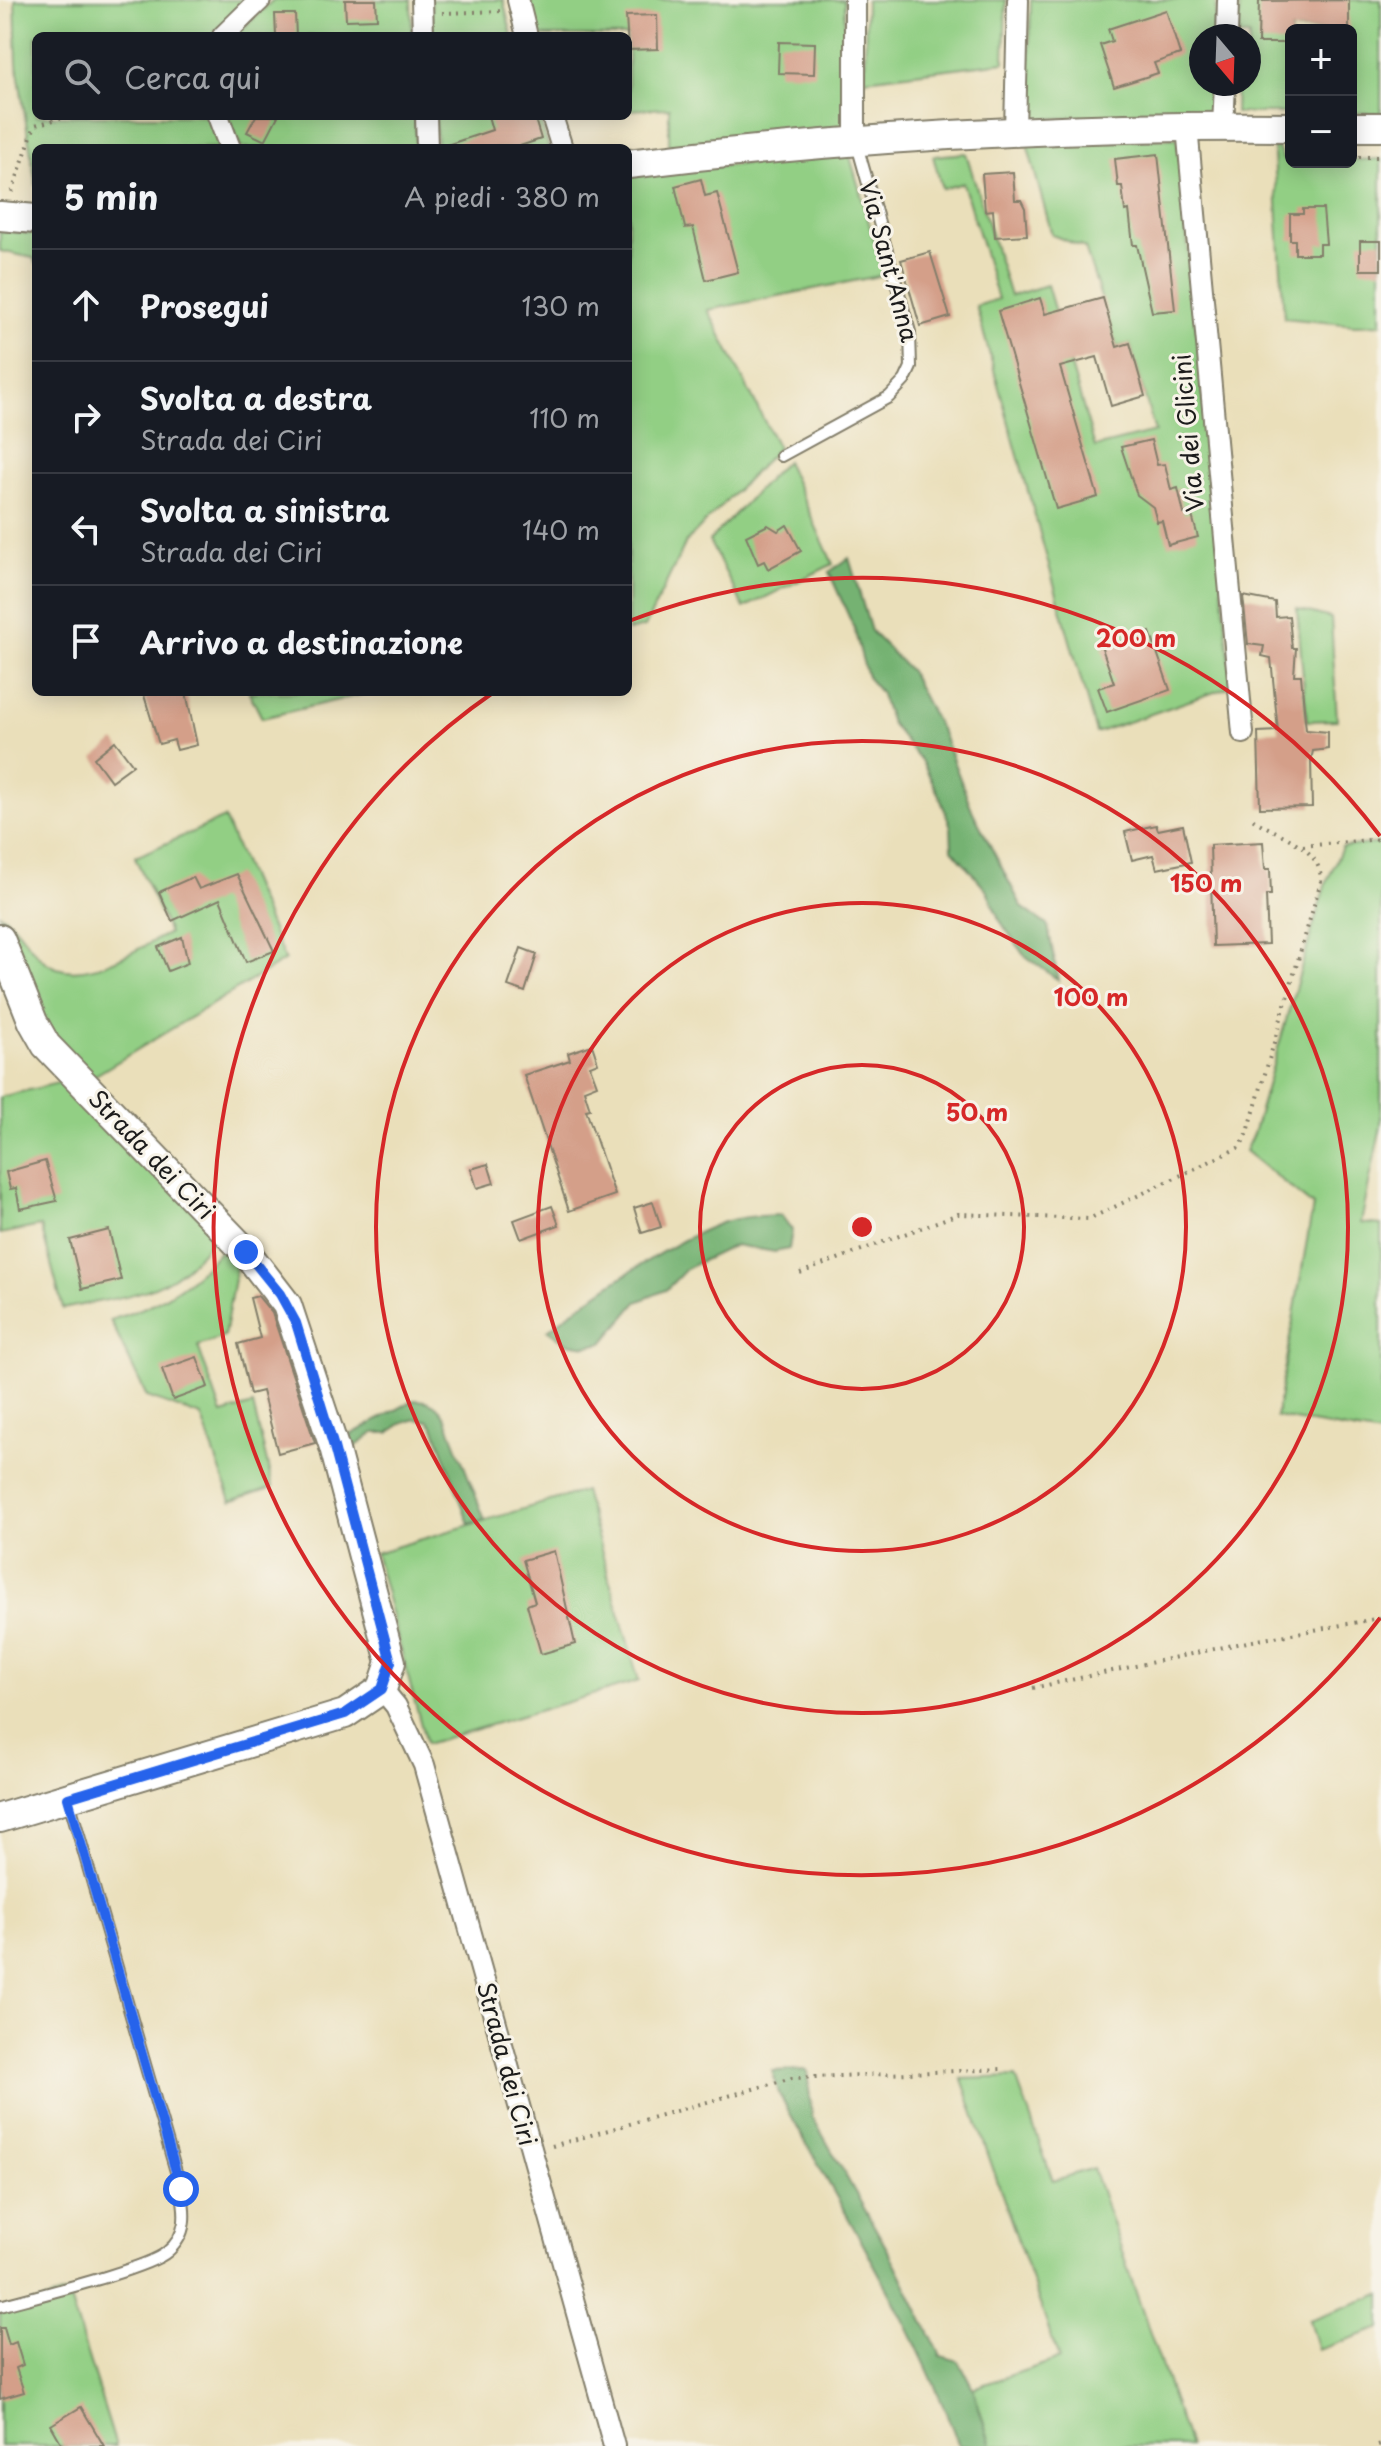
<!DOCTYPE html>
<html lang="it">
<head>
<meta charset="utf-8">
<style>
	body { margin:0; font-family:"Playpen Sans",sans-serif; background:#20242c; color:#f1f3f6 }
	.controls { position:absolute; right:24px; top:24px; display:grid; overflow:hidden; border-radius:12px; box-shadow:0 4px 20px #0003 }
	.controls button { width:72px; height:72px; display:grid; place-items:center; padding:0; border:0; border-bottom:2px solid #363941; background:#171b24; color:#f1f3f6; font:40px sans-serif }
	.compass { position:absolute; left:1189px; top:24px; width:72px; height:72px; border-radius:50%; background:#171b24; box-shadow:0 4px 20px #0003; rotate:161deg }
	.stop { position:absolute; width:24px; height:24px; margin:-18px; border:6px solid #2563eb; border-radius:50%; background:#fff }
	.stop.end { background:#2563eb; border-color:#fff; box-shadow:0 2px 8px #0008 }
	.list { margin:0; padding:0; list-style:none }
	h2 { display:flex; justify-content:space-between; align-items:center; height:104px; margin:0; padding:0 32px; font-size:34px }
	h2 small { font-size:26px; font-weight:400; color:#9ea1a6 }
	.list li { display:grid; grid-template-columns:52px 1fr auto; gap:24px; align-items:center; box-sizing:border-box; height:112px; padding:0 32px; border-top:2px solid #363941 }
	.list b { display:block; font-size:30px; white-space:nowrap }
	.list p { margin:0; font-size:26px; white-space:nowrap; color:#9ea1a6 }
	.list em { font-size:26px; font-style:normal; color:#9ea1a6 }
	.icon { flex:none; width:44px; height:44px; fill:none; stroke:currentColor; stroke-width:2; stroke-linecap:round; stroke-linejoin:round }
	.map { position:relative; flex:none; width:1381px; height:2446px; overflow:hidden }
	.search { position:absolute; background:#171b24; box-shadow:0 4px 20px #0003; left:32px; top:32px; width:600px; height:88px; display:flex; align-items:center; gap:20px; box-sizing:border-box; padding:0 28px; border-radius:12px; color:#9ea1a6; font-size:30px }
	.panel { position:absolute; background:#171b24; box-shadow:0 4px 20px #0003; left:32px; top:144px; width:600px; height:552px; border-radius:12px }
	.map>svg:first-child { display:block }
	.green { fill:#92cf84; stroke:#577650; stroke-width:2 }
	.forest { fill:#75b272; stroke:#486747; stroke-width:2 }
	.building { fill:#d49f89 }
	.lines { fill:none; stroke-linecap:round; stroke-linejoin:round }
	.lane-casing { stroke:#837e6b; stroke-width:14 }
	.street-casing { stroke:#837e6b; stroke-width:24 }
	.secondary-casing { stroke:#837e6b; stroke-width:32 }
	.path { stroke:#837e6b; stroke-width:4; stroke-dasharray:2 6; stroke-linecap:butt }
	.lane { stroke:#fff; stroke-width:10 }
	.street { stroke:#fff; stroke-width:20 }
	.secondary { stroke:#fff; stroke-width:28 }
	.route { stroke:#2563eb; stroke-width:10 }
	.ring { fill:none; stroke:#d62828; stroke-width:4 }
	.labels { text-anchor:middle; stroke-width:6; stroke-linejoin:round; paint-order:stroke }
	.street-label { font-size:24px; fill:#1c1c1c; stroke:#f7f3e8 }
	.centre { fill:#d62828; stroke:#f7f3e8; stroke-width:4 }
	.ring-label { font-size:24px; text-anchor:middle; font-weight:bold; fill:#d62828; stroke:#f7f3e8; stroke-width:6; stroke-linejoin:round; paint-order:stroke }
</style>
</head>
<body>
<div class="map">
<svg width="1381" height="2446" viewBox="0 0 1381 2446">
	<rect width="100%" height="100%" fill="#f7f3e8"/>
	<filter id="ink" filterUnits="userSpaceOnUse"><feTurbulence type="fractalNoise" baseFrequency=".0125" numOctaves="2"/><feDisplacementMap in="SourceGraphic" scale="16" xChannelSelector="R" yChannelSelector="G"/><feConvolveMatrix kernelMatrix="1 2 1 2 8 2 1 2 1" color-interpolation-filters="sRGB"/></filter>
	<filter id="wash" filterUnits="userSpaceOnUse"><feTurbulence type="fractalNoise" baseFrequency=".006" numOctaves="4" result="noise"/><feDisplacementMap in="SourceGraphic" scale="32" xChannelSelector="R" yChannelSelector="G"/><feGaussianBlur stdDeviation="1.8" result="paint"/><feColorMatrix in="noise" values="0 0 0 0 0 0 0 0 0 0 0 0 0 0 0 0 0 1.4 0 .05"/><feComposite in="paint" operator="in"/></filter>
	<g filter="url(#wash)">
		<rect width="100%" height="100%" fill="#eadfba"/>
		<g class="green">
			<polygon points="15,0 244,0 212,36 36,36 36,116 209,116 220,148 36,148 36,186 17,64"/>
			<polygon points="273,0 411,0 412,36 235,36"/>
			<polygon points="431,0 503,0 512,36 433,36"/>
			<polygon points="530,0 844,0 845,128 669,146 669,108 628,110 628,36 539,36"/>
			<polygon points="866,0 1006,0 1004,62 865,79"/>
			<polygon points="1031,0 1216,0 1215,36 1201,36 1201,84 1213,84 1212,114 1028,119"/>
			<polygon points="1240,0 1381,0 1381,113 1351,113 1351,30 1291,30 1291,113 1235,113 1236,84 1249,84 1249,36 1238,36"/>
			<polygon points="228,116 415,116 416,148 241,148"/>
			<polygon points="435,116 538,116 549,148 437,148"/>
			<polygon points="1177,138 1232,686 1096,733 976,306 998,299 963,183 942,189 933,156 966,153 1010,296 1047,285 1095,447 1155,432 1130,344 1117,347 1085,248 1052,235 1027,144"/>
			<polygon points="1273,138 1283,159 1291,162 1381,159 1381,324 1355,325 1284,318"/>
			<polygon points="849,153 884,275 708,310 778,448 686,542 645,627 628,631 628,176"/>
			<polygon points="0,231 36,234 36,263 33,258 0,251"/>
			<polygon points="786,461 833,564 744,608 709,541"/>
			<polygon points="1297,609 1331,618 1337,720 1307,721"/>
			<polygon points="249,692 372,692 262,718"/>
			<path d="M 224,818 L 285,960 L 89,1079 L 41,1019 L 0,914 C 18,924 27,946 42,959 C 77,991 135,949 169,933 L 135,857 Z"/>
			<polygon points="1381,843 1381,1126 1361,1223 1381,1225 1381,1435 1276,1417 1313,1206 1245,1151 1253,1134 1325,886 1342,847"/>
			<path d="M 66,1081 L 216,1234 C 172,1297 133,1293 63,1309 L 41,1226 L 0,1234 L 0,1097 Z"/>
			<path d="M 226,1244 L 238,1255 L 224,1337 L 198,1346 L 222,1414 L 253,1405 L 273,1487 L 231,1501 L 201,1416 L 147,1397 L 110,1320 C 160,1305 193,1284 226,1244 Z"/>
			<polygon points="584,1491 639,1681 426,1744 375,1553"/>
			<polygon points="1016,2077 1053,2181 1093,2168 1189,2446 991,2446 973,2388 1059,2359 962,2079"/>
			<polygon points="68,2293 116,2446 0,2446 0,2314"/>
			<polygon points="1381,2294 1381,2328 1318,2350 1309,2320"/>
		</g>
		<g class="forest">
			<polygon points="849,558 871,631 910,671 943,735 973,812 1022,907 1048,926 1058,980 1023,954 999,919 987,890 952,849 951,827 939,795 922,762 891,723 880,692 867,677 854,628 829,572"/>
			<path d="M 781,1215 L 792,1230 L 789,1249 L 775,1252 L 735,1245 L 687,1268 L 666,1290 L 637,1302 L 603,1343 L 587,1346 L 567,1343 L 548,1330 C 589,1297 672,1241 721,1223 C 741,1216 760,1216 781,1215 Z"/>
			<path d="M 414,1400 C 431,1400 438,1405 446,1419 L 485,1520 L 469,1524 L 435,1429 L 429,1421 L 417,1419 L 402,1423 L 389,1433 L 374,1433 L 347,1453 L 343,1439 Z"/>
			<path d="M 807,2070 L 812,2116 L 895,2263 L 941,2356 L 959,2361 L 973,2388 L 991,2446 L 959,2446 C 914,2322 843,2212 780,2096 L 772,2071 Z"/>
		</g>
		<g id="blocks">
			<g class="building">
				<polygon points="345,0 376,0 377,19 346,20"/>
				<polygon points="1349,0 1349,30 1291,30 1291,43 1258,43 1259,1"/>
				<polygon points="1166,10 1180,54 1154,63 1158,73 1114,87 1100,45 1112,41 1108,29"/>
				<polygon points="275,14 295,14 296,36 276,36"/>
				<polygon points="657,15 658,49 628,50 626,16"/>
				<polygon points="779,42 815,43 814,74 778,73"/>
				<polygon points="256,116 278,116 265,141 247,132"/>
				<polygon points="488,116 534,116 541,139 514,148 448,148 447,145 492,130"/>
				<polygon points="1158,154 1175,310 1152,312 1137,245 1133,245 1129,210 1125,211 1122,186 1118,186 1115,159"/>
				<polygon points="1013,172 1015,200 1021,200 1025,208 1027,235 995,237 993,210 985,211 982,174"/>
				<polygon points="701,179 705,196 717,193 738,272 706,280 693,227 685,228 675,186"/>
				<polygon points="1303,209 1323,209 1326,244 1319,244 1319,254 1295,254 1295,240 1290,240 1290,214 1303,214"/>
				<rect x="1360" y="241" width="21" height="29"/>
				<polygon points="930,252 950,317 920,326 901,260"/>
				<polygon points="1040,298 1045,314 1103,298 1117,347 1130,343 1145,396 1111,406 1097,357 1060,367 1098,497 1056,509 998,311"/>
				<polygon points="1151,440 1157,465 1165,464 1171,490 1178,488 1184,514 1191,512 1198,537 1168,545 1162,521 1157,522 1153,507 1137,495 1121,447"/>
				<polygon points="768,525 778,531 787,525 801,551 768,569 764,561 758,564 746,536"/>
				<polygon points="1243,596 1275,602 1276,617 1289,616 1292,648 1296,648 1294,675 1301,675 1306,730 1328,732 1328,749 1313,751 1311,760 1312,807 1260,808 1258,732 1278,731 1271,658 1262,656 1264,646 1248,644"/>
				<polygon points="1150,632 1170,690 1107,712 1098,688 1114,683 1102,648"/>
				<polygon points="143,692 186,692 197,745 177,750 174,740 159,744"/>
				<polygon points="115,741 133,765 111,781 94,758"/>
				<polygon points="1156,825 1158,830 1183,825 1191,862 1157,869 1153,855 1132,860 1125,832"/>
				<polygon points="1263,842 1265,869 1270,869 1271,895 1266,895 1268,944 1213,946 1210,845"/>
				<polygon points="237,874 274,951 246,962 220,899 172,921 159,892 193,877 199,889"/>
				<polygon points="182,937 188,963 168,971 158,947"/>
				<polygon points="521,948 537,954 525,992 508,986"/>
				<polygon points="592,1045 598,1063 590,1066 597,1085 584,1090 590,1109 586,1110 615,1195 569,1211 524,1075 570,1060 568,1053"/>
				<polygon points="45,1161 57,1201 20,1209 16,1188 10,1189 6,1172"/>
				<polygon points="488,1164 494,1183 477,1188 471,1169"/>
				<polygon points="653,1202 661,1227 642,1233 634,1208"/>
				<polygon points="552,1206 559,1225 521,1239 514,1220"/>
				<polygon points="109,1230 121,1280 82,1289 70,1240"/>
				<polygon points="258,1296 272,1313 315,1443 278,1453 262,1391 250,1394 238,1344 260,1338 250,1298"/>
				<polygon points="197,1357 208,1387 173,1400 162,1369"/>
				<polygon points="554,1551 575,1644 541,1654 527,1605 535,1602 523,1560"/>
				<polygon points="0,2328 4,2328 9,2345 16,2342 23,2365 16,2368 24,2392 0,2399"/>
				<polygon points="81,2407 104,2446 63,2446 51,2425"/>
			</g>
		</g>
	</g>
	<g filter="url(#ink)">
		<use href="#blocks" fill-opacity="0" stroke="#837e6b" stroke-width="2"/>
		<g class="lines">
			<g class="lane-casing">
				<g id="lane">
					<polyline points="781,456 889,397 905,380 911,367 910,332 857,145"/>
					<path d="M 0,2306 C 32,2297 148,2269 167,2252 C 188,2235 186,2213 181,2189 L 69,1801"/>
				</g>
			</g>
			<g class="street-casing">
				<g id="street">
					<polyline points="422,0 423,36"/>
					<polyline points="518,0 527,36"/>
					<polyline points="855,0 855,140"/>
					<polyline points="223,36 260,0"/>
					<polyline points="1227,36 1228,0"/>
					<polyline points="218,116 230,148"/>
					<polyline points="426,116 427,148"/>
					<polyline points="552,116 562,148"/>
					<polyline points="1223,126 1225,84"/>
					<polyline points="1187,127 1243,733"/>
					<polyline points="1015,131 1018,0"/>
					<polyline points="382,1689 396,1706 424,1765 614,2446"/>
				</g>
			</g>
			<g class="secondary-casing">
				<g id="secondary">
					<polyline points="1351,127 1381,127"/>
					<path d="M 628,164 C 848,137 1069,125 1291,127"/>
					<polyline points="0,216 36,219"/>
					<polyline points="0,939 33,1022 46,1045 246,1252 287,1305 334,1447 391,1662 382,1689 345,1714 0,1818"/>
				</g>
			</g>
			<g class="path">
				<polyline points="442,13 502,11"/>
				<polyline points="82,116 99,118"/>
				<polyline points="1285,157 1291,157"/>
				<polyline points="1351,157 1381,157"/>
				<polyline points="12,192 35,125 68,116"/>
				<polyline points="1303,846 1381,839"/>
				<path d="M 800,1273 L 958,1214 L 1089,1219 L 1240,1147 L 1248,1132 L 1321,881 C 1321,846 1277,835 1252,819"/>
				<polyline points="1033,1688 1247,1642 1381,1618"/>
				<polyline points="552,2146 792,2078 1003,2069"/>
				<polyline points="1378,2446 1381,2445"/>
			</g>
			<use href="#lane" class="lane"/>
			<use href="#street" class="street"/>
			<use href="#secondary" class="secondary"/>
		</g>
	</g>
	<g class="lines" filter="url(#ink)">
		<polyline class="route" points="181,2189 68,1798 345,1714 382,1689 391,1662 334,1447 296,1323 280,1294 246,1252"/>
	</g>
	<g class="ring">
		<circle cx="862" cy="1227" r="162"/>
		<circle cx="862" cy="1227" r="324"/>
		<circle cx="862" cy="1227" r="486"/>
		<path d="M1380 1618A649 649 0 1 1 494 692M629 621A649 649 0 0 1 1380 836"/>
	</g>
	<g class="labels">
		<g class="street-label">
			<text transform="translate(888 261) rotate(75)" y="8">Via Sant'Anna</text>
			<text transform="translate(1189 433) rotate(-95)" y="8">Via dei Glicini</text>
			<text transform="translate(151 1155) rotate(46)" y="8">Strada dei Ciri</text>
			<text transform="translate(506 2064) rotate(75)" y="8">Strada dei Ciri</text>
		</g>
	</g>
	<circle cx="862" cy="1227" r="12" class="centre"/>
	<g class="ring-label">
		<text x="1136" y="647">200 m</text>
		<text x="1206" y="892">150 m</text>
		<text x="1091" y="1006">100 m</text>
		<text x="977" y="1121">50 m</text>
	</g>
</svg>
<div class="controls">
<button>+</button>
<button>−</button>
</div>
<svg class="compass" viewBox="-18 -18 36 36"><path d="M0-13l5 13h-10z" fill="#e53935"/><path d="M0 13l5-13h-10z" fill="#9ea1a6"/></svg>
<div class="stop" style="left:181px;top:2189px"></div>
<div class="stop end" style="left:246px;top:1252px"></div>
<div class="search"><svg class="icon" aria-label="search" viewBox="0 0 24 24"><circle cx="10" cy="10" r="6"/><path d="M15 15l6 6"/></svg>Cerca qui</div>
<section class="panel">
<h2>5 min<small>A piedi · 380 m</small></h2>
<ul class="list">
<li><svg class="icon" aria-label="ahead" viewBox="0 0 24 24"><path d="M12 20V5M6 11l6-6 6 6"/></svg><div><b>Prosegui</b></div><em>130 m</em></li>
<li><svg class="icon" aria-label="right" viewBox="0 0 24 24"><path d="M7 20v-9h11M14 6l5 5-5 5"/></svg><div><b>Svolta a destra</b><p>Strada dei Ciri</p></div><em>110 m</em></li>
<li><svg class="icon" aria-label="left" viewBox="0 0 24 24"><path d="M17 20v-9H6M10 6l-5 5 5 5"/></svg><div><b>Svolta a sinistra</b><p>Strada dei Ciri</p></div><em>140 m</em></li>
<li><svg class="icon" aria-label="arrive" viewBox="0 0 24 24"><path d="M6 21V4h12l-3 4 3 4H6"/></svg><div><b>Arrivo a destinazione</b></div></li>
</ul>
</section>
</div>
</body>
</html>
